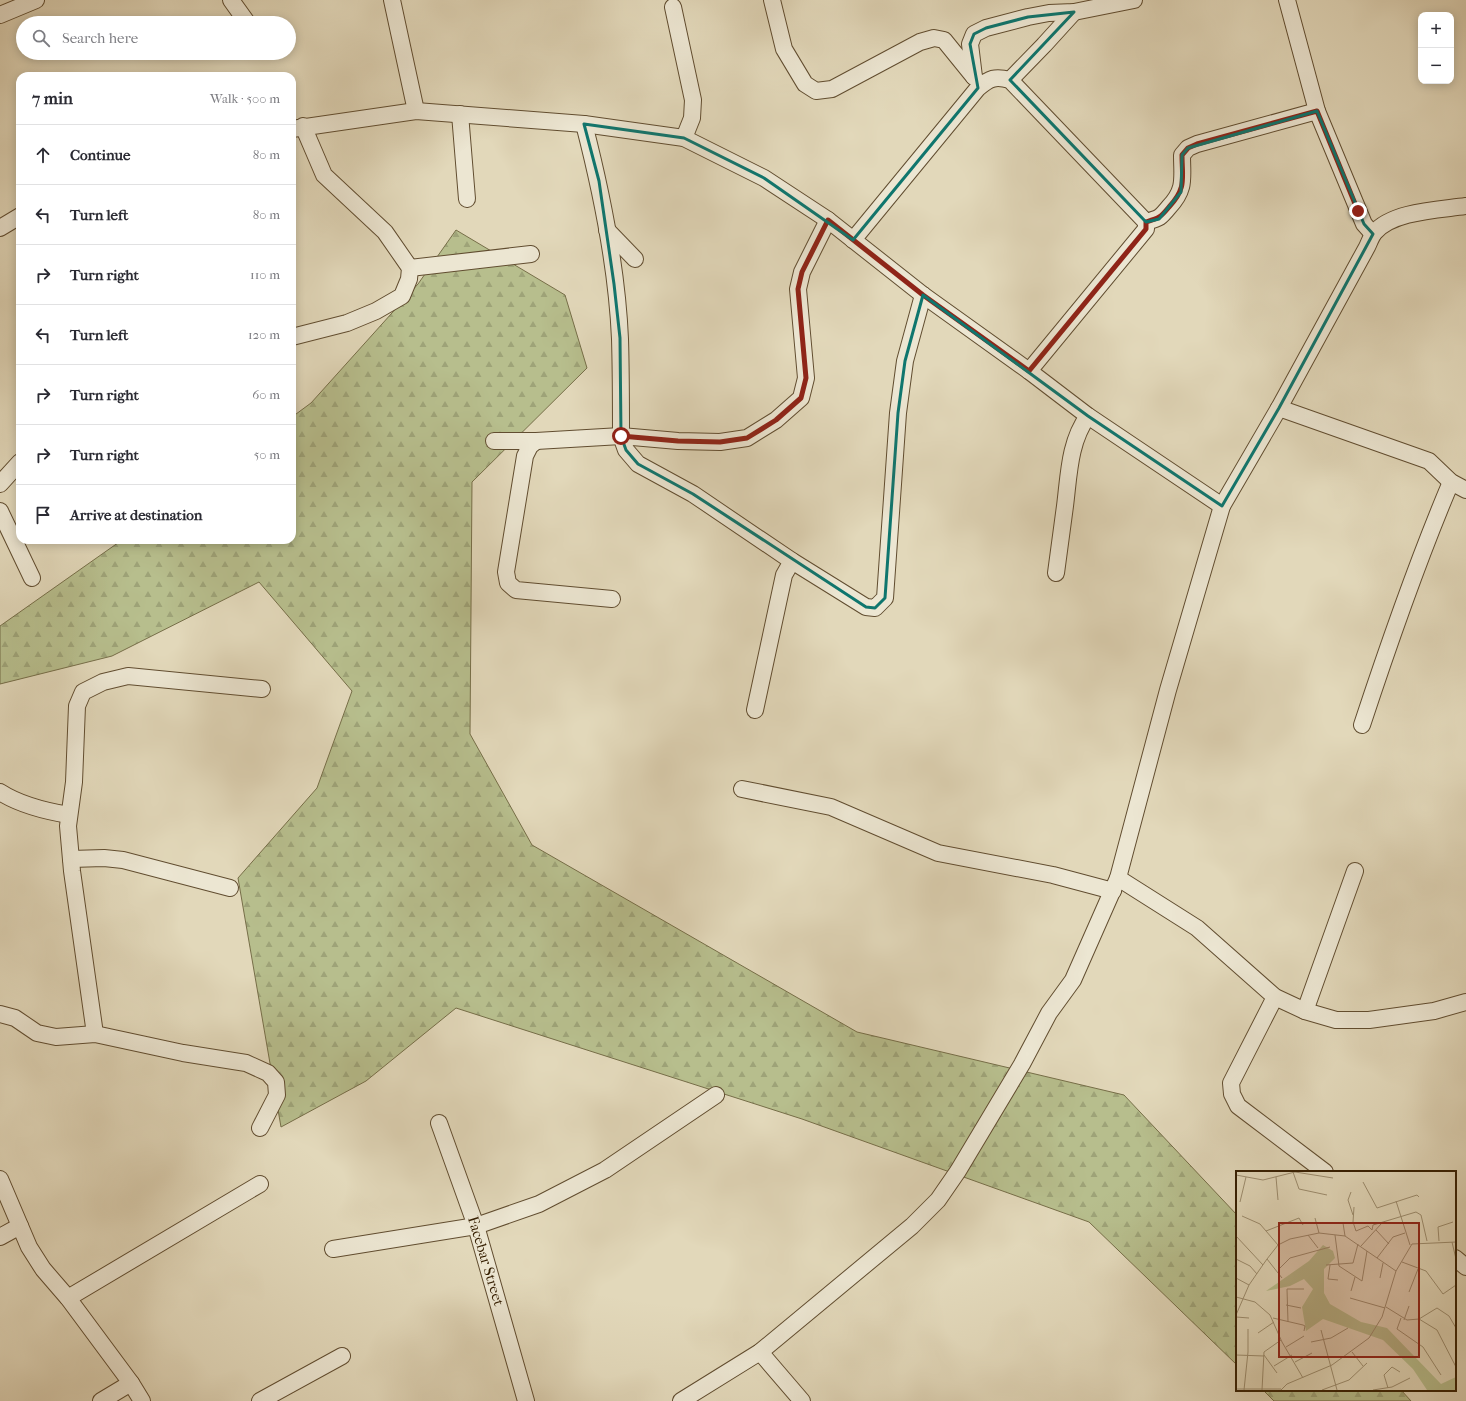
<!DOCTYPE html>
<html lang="en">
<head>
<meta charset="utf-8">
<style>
	body { margin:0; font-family:"IM FELL French Canon",serif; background:#f2f2f3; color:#2b2b33 }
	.controls { position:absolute; right:12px; top:12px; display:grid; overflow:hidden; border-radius:8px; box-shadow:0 2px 10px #0003 }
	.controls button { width:36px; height:36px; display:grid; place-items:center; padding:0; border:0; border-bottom:1px solid #e1e1e2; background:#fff; color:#2b2b33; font:20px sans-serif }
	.stop { position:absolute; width:12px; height:12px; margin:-9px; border:3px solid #8f2418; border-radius:50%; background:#fff }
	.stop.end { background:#8f2418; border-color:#fff; box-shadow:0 1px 4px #0008 }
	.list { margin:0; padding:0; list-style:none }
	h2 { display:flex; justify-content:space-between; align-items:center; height:52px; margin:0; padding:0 16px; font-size:17px }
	h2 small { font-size:13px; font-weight:400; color:#7c7c81 }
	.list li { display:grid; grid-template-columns:26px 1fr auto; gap:12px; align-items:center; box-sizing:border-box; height:60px; padding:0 16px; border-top:1px solid #e1e1e2 }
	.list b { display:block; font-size:15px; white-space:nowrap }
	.list em { font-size:13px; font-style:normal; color:#7c7c81 }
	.icon { flex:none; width:22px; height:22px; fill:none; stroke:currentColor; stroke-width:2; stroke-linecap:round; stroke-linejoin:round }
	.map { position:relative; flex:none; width:1466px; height:1401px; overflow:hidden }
	.search { position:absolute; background:#fff; box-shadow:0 2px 10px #0003; left:16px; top:16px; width:280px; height:44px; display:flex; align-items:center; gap:10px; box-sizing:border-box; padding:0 14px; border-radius:22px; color:#7c7c81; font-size:15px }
	.panel { position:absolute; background:#fff; box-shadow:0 2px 10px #0003; left:16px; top:72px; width:280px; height:472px; border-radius:12px }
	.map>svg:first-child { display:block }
	.forest { fill:url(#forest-firs); stroke:#766e48 }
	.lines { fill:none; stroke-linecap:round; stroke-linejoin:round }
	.minor-casing { stroke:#614d30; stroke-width:18 }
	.minor { stroke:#ece6d2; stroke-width:16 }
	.route { stroke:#8f2418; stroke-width:5 }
	.marked { fill:none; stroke:#0f766e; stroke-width:3; stroke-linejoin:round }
	.labels { text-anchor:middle; stroke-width:3; stroke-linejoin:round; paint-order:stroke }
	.street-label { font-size:15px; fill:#361f02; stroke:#ece6d2 }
	.inset-road { fill:none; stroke:#9d8e70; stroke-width:1 }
	.view { fill:#8f2418; fill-opacity:0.15; stroke:#8f2418; stroke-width:2 }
	.inset-edge { fill:none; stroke:#361f02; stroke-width:2 }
</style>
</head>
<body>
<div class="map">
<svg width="1466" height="1401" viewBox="0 0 1466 1401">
	<defs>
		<pattern id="forest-firs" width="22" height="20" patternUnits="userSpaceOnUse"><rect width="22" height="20" fill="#b7be8d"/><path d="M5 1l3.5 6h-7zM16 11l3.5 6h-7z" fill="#9ea378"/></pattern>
	</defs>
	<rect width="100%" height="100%" fill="#e2d8ba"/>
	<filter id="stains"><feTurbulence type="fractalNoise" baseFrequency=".005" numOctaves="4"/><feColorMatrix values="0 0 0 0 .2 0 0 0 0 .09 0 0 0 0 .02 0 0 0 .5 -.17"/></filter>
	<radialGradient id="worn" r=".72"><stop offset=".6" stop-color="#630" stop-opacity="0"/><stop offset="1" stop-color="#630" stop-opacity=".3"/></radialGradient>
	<g class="forest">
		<polygon points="456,230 565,295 587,368 472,482 470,734 532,845 857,1032 1124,1095 1237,1215 1237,1365 1089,1222 802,1119 456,1008 366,1081 281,1127 238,878 317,788 352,691 259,582 112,656 0,684 0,626 122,540 292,540 292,417 311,403 418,284"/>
		<polygon points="1263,1390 1401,1390 1411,1401 1274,1401"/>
	</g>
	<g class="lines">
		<g class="minor-casing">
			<g id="minor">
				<polyline points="231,0 246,21"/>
				<polyline points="392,0 416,111"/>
				<polyline points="772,0 784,49 805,84 816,91 832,89 920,42 934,38 944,40 974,77"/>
				<polyline points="1287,0 1317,111 1364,224 1373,234"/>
				<polyline points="673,7 693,100 692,118 684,138"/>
				<polyline points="0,15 36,0"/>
				<polyline points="974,77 970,44 974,34 986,28 1028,17 1049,13 1074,12 1134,0"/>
				<polyline points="1010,80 1044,45 1074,12"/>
				<polyline points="460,114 467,199"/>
				<path d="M 584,124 C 602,194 617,267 620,339 C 621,372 621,404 621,436 L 626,450 L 638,464 L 693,494 L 792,561 L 866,607 L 875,608 L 885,598 L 898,413 L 905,361 L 923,295"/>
				<polyline points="292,129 416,111 584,124 684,138 764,178 828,220 923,295 1029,371 1088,416 1222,506"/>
				<path d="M 1146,222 C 1160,218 1160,218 1169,207 C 1186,189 1182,178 1182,155 L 1188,148 L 1197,144 L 1317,111"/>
				<polyline points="0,228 20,216"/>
				<polyline points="607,230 635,259"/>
				<path d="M 853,240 L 978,88 C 990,78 995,76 1010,80 L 1146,222 L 1146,229 L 1029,371"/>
				<polyline points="410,268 531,254"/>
				<polyline points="292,337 347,323 376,311 402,296 409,279 410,268 385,232 324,175 303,126"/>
				<polyline points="1279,408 1429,461 1451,482 1466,490"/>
				<polyline points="494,441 536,441 621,436 678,441 720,442 747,438 776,420 801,398 806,378 798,289 802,272 828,220"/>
				<polyline points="536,441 530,446 525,456 506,572 508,583 516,590 612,599"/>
				<polyline points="0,484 20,462"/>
				<polyline points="0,511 32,578"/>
				<path d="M 1056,573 C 1059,551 1062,529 1065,506 C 1069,475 1069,442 1088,416"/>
				<polyline points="755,710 784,575 792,561"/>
				<path d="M 1362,725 C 1389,643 1417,562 1451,482"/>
				<polyline points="742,789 831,807 938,853 1053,875 1113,891"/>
				<path d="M 0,792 C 20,805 45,811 69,815"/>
				<polyline points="71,859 104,858 123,860 230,888"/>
				<polyline points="1118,878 1197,928 1275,997 1305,1011 1336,1020 1369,1020 1434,1011 1466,1002"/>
				<polyline points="1275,997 1231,1083 1232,1094 1238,1106 1325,1172"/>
				<polyline points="1305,1011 1355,871"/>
				<polyline points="0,1014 15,1018 37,1033 56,1037 95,1034 183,1053 246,1063 268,1073 276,1082 277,1095 260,1128"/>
				<polyline points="95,1034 72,871 68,826 74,782 77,706 83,692 103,682 128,676 262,689"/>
				<polyline points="439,1123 476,1226 526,1401"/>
				<polyline points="0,1179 29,1247 43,1269 68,1298 131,1383 142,1401"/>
				<polyline points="0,1237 20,1226"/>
				<polyline points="333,1249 476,1226 539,1204 605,1170 716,1095"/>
				<polyline points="1455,1258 1466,1267"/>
				<polyline points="68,1298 260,1184"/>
				<polyline points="760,1352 802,1401"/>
				<polyline points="101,1401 131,1383"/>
				<polyline points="260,1401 342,1356"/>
				<path d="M 681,1401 L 760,1352 L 912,1226 L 938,1200 L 958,1171 L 1022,1064 L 1049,1013 L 1073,980 L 1118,878 L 1168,690 L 1222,506 L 1279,408 L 1367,247 C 1369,243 1371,237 1374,233 C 1392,211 1439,210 1466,206"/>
			</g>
		</g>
		<use href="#minor" class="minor"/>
	</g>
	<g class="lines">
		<path class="route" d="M 621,436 L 678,441 L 720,442 L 747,438 L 776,420 L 801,398 L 806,378 L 798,289 L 802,272 L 828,220 L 923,295 L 1029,371 L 1146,229 L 1146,222 C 1159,218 1160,218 1169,207 C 1187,188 1182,178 1182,155 L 1188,148 L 1197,144 L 1317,111 L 1358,211"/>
	</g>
	<path class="marked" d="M 1074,12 L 1010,80 L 1146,222 L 1159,219 L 1181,192 L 1182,155 L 1188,148 L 1317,111 L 1364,224 L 1373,234 L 1279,408 L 1222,506 L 1088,416 L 923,295 L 905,361 L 898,413 L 885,598 L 875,608 L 866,607 L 693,494 L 638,464 L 626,450 L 621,436 L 620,338 L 614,284 L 599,181 L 584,124 L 684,138 L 764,178 L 853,240 L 978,88 L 970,44 L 974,34 L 986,28 L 1028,17 Z"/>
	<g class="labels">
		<g class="street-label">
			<text transform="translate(486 1261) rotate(73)" y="5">Facebar Street</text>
		</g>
	</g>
	<g transform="translate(1236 1171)">
		<rect width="220" height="220" fill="#e2d8ba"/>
		<path d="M 87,74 L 97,80 L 99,87 L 88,98 L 88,122 L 94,133 L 125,151 L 151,157 L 205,213 L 205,219 L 191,219 L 177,198 L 147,169 L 87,148 L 70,160 L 66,136 L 77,118 L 68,108 L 54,115 L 30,120 L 73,90 Z" fill="#b7be8d"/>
		<path d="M 220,206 L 220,219 L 205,219 L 205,213 Z" fill="#b7be8d"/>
		<path class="inset-road" d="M 57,1 L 63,18 L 91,24M 0,4 L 27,9 L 59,1 L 97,7M 40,6 L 42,29M 127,11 L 141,37 L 181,24 L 183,26M 115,21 L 112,29 L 117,44M 160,30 L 174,74M 4,31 L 10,6M 118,36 L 117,51 L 120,60 L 132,55 L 136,59M 6,45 L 24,53 L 42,74M 79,47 L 83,62M 107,52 L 109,65M 136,59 L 137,54 L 180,41 L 185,44 L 191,70M 140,59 L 153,73M 30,60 L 63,47 L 67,54M 72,64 L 82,77M 99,64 L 103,95 L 126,110 L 131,80M 0,65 L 27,94M 203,70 L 202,56 L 217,51M 216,71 L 220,88M 125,75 L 145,53M 141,87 L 157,66 L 169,62M 0,88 L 14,95 L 21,103M 31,88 L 46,107M 166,91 L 190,100 L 207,123 L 220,114M 90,94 L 117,92 L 122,73M 94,94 L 92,108 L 102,109M 42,99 L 54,87 L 94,76M 0,107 L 13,114M 144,107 L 147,92M 115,120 L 119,106M 173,121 L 182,98M 0,126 L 19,131 L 34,144 L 46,171 L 67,207M 114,127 L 149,137M 50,134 L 65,137M 150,136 L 171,149 L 183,148 L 201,137 L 213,145 L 220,157M 0,144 L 13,114 L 31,88 L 42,74 L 54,68 L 83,62 L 109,65 L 160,100M 0,146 L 13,147M 37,147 L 67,154 L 69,155 L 68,160M 165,147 L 161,158 L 187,176 L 205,204M 183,148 L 201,159 L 220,196M 168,149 L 173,135M 52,151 L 51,118 L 68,118M 85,159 L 101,219M 22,162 L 38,151M 75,171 L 95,167 L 112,157M 50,176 L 68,165M 116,181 L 127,195M 0,184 L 28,185M 28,184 L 41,202M 59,191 L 76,182M 38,195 L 56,184M 152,217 L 148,204 L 156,196 L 164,201M 0,218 L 45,218M 8,219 L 12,181 L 12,158M 26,219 L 28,181 L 45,169M 45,219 L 51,213 L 96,194 L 133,167 L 146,146 L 160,100 L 176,73 L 220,71M 86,219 L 113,209 L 131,192M 137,219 L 156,216 L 174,207"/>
		<path class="view" d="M 43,52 L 183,52 L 183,186 L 43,186 Z"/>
		<rect width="220" height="220" class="inset-edge"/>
	</g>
	<rect width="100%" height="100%" filter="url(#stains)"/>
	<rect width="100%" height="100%" fill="url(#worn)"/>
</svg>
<div class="controls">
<button>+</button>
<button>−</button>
</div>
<div class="stop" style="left:621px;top:436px"></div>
<div class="stop end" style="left:1358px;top:211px"></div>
<div class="search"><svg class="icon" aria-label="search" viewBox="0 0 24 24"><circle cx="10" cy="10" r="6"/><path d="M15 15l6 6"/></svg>Search here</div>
<section class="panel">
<h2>7 min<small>Walk · 500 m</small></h2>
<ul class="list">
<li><svg class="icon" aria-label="ahead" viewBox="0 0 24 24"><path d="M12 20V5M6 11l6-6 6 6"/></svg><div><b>Continue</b></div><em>80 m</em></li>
<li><svg class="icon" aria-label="left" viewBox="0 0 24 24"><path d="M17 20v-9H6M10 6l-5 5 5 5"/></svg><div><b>Turn left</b></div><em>80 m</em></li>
<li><svg class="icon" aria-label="right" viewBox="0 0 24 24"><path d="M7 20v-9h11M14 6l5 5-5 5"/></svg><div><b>Turn right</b></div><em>110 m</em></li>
<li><svg class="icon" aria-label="left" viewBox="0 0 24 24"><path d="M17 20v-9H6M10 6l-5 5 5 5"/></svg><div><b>Turn left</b></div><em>120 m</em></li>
<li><svg class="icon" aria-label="right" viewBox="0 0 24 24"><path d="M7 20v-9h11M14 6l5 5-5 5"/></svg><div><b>Turn right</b></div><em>60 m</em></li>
<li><svg class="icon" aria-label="right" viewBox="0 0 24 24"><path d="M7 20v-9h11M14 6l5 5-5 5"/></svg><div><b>Turn right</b></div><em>50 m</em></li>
<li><svg class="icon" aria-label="arrive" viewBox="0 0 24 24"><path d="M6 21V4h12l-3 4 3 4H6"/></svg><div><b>Arrive at destination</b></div></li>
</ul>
</section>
</div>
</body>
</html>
